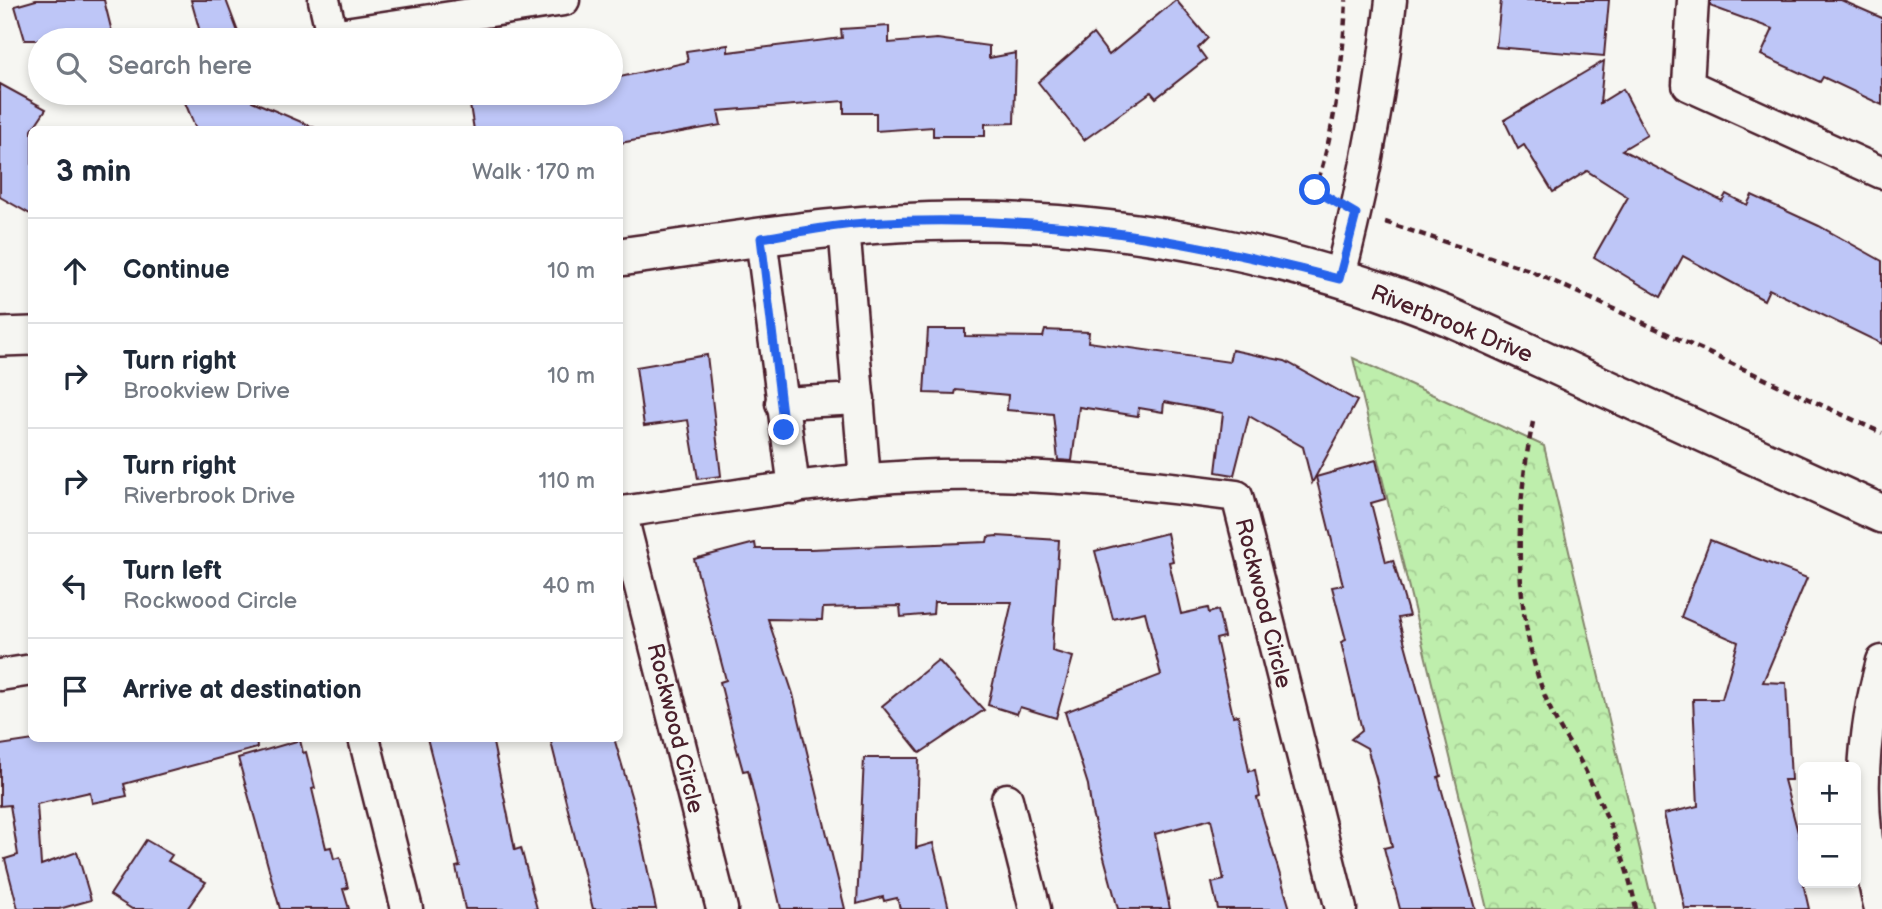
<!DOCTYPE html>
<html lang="en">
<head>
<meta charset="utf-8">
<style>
	body { margin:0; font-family:"Balsamiq Sans",sans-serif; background:#f2f2f3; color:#1f2937 }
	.controls { position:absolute; right:21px; bottom:21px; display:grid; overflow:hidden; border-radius:10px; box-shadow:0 4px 10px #0003 }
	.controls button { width:63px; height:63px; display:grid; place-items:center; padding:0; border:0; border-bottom:2px solid #e0e1e3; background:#fff; color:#1f2937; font:35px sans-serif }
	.stop { position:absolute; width:21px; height:21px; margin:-16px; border:5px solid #2563eb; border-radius:50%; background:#fff }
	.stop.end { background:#2563eb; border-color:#fff; box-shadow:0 2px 7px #0008 }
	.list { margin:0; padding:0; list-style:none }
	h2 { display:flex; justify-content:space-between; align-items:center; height:91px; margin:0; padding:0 28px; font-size:30px }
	h2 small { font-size:23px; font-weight:400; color:#747a83 }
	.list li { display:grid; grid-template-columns:46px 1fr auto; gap:21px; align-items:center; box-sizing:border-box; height:105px; padding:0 28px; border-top:2px solid #e0e1e3 }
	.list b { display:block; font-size:26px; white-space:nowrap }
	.list p { margin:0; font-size:23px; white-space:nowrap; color:#747a83 }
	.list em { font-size:23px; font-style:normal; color:#747a83 }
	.icon { flex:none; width:38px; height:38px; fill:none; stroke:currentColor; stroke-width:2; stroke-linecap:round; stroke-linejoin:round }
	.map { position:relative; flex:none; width:1882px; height:909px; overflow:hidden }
	.search { position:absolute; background:#fff; box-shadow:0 4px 10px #0003; left:28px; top:28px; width:595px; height:77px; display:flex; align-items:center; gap:18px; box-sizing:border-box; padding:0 24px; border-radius:38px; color:#747a83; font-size:26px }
	.panel { position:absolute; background:#fff; box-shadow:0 4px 10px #0003; left:28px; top:126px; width:595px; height:616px; border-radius:10px }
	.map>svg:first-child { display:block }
	.park { fill:url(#park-crowns); stroke:#84866c; stroke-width:2 }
	.building { fill:#bec6f7; stroke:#4a1f2b; stroke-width:2 }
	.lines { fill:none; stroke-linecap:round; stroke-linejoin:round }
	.minor-casing { stroke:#4a1f2b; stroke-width:35 }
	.tertiary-casing { stroke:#4a1f2b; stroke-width:42 }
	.path { stroke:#4a1f2b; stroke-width:4.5; stroke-dasharray:7 5; stroke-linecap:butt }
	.minor { stroke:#f6f6f2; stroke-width:30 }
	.tertiary { stroke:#f6f6f2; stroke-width:37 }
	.route { stroke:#2563eb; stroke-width:9 }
	.labels { text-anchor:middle; stroke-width:5; stroke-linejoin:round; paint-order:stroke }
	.street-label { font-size:23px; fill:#4a1f2b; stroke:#f6f6f2 }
</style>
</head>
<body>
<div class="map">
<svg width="1882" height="909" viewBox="0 0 1882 909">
	<defs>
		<pattern id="park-crowns" width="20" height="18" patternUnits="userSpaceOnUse" patternTransform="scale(1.75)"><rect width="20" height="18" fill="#beeeac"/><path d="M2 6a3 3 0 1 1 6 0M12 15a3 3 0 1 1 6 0" fill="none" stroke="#a5cc94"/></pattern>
	</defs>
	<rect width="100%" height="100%" fill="#f6f6f2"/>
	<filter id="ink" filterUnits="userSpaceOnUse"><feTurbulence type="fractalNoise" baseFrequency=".0143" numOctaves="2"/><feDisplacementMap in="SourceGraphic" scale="14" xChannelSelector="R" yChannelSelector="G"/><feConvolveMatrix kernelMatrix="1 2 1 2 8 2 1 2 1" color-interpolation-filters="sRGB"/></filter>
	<g filter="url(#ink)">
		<polygon class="park" points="1353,358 1544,446 1654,909 1487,909"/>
		<g class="building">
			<polygon points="36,0 104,0 114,40 25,40 15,6"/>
			<polygon points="191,0 226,0 241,40 180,40 200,32"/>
			<polygon points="1176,0 1208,38 1198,48 1206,59 1156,98 1151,92 1084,140 1038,82 1093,34 1109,55"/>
			<polygon points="1501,0 1609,0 1604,56 1496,47"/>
			<polygon points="1710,0 1841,0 1882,18 1882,105 1823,77 1820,82 1761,55 1773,29 1710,6"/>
			<polygon points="889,26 889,43 937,39 989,46 989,58 1016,53 1014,123 985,124 985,136 933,136 933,127 876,131 876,113 844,113 844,101 718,111 721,125 620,143 620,130 474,130 468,93 611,93 611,79 688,62 686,51 728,45 728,52 842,38 841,29"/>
			<polygon points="1604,61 1600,103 1623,89 1647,135 1622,150 1722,201 1726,194 1747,205 1752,195 1819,226 1882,261 1882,344 1769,289 1764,300 1683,256 1661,297 1594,257 1628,197 1587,171 1553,192 1524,145 1518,149 1504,120"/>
			<polygon points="0,84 46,109 32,130 32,215 0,197"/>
			<polygon points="181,93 249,93 252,101 320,130 196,129"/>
			<polygon points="928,329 965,329 965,336 1043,337 1045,330 1089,332 1088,342 1229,362 1232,350 1285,361 1357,401 1312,483 1303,447 1249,416 1234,475 1216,472 1223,413 1164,402 1163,412 1139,408 1138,416 1079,407 1072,461 1058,460 1053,414 1007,410 1008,395 956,390 955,394 924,393"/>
			<polygon points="707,355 721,476 698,479 688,420 644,426 636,367"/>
			<polygon points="1376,460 1385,499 1371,503 1386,562 1393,560 1409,616 1398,618 1441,776 1438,777 1475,909 1400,909 1384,848 1392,846 1376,778 1367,748 1351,739 1362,730 1341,642 1346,640 1332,587 1343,585 1316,477"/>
			<polygon points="1167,533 1173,561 1169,562 1181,614 1208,608 1209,613 1218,610 1224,637 1216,639 1233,716 1238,715 1249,771 1255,770 1260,797 1257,798 1290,909 1218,909 1212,883 1224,880 1211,819 1155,834 1170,909 1118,909 1092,813 1088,785 1065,712 1161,675 1145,612 1113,619 1095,551"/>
			<polygon points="997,536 1059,540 1052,651 1073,657 1056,718 1020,707 1017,714 988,705 1012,602 934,602 933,614 901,617 900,606 823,608 822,620 768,619 793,694 845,909 781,909 748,770 743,771 736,746 720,682 726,680 694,559 755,543 756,549 810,549 987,542 988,537"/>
			<polygon points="1710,540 1807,578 1763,682 1786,683 1791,780 1784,780 1803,851 1803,883 1809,909 1685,909 1664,814 1698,806 1693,699 1722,699 1738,642 1681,617"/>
			<polygon points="938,660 984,710 920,753 882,706"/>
			<polygon points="47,738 256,738 257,748 124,784 127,796 92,803 90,792 37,804 41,865 77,852 91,900 59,909 18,909 5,859 18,855 10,805 0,806 0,745"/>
			<polygon points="427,738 492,738 515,850 521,848 537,909 465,909 456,867 460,866"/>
			<polygon points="550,738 614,738 634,806 656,909 593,909"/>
			<polygon points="300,740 303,753 306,752 315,788 312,789 326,848 331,847 334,859 340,857 348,888 343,889 349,909 280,909 238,758"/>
			<polygon points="864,758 919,758 916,848 933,843 949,909 900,909 897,898 884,901 883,897 857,904"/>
			<polygon points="146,840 172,855 168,861 206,882 187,909 132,909 110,895"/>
		</g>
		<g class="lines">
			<g class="minor-casing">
				<g id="minor">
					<polyline points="324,0 332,35 564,0"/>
					<polyline points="1693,0 1688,85 1882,173"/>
					<polyline points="844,226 865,480"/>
					<polyline points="761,238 794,488"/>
					<path d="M 1339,279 C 1363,187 1381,95 1391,0"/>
					<polyline points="781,403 859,399"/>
					<polyline points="0,675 32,670"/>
					<polyline points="364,738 407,909"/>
					<polyline points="1007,799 1035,909"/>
					<path d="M 722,909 L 621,512 C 727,497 832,478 939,475 C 1039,473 1138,483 1237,496 L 1341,909"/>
					<path d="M 1880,909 C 1858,821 1858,749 1882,661"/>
				</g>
			</g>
			<g class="tertiary-casing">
				<g id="tertiary">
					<path d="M 620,257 C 736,241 851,220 969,221 C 1127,221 1301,256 1447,316 C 1496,337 1544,360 1592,382 C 1689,426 1785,470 1882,514"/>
					<polyline points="0,337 32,336"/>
				</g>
			</g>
			<g class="path">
				<path d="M 1326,196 L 1315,190 C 1335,130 1343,63 1346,0"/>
				<polyline points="1385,222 1529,270 1882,433"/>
				<path d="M 1533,422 C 1513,515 1512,632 1555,719 C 1564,737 1576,752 1585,770 C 1607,815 1627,860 1636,909"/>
			</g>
			<use href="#minor" class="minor"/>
			<use href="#tertiary" class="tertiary"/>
		</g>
	</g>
	<g class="lines" filter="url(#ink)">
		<path class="route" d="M 784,430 L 761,238 C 796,233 831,225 866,223 C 1033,213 1179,237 1339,279 L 1356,214 L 1315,190"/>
	</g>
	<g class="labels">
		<g class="street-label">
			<text transform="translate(1452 323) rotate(22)" y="8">Riverbrook Drive</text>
			<text transform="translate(1264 603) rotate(76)" y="8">Rockwood Circle</text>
			<text transform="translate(676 728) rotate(76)" y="8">Rockwood Circle</text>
		</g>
	</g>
</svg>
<div class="controls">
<button>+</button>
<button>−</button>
</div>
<div class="stop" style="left:1315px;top:190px"></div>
<div class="stop end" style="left:784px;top:430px"></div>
<div class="search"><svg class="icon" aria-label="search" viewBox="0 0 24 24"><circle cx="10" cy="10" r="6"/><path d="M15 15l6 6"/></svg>Search here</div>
<section class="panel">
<h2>3 min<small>Walk · 170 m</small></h2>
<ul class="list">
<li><svg class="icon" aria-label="ahead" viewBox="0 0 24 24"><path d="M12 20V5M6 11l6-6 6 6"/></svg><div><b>Continue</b></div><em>10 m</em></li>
<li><svg class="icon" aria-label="right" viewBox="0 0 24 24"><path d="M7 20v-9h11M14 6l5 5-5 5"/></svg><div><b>Turn right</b><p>Brookview Drive</p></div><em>10 m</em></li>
<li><svg class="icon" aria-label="right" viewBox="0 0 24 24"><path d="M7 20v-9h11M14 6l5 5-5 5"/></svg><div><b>Turn right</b><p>Riverbrook Drive</p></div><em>110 m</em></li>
<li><svg class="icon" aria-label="left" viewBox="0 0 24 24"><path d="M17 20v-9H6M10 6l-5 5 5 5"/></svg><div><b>Turn left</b><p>Rockwood Circle</p></div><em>40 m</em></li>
<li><svg class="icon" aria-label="arrive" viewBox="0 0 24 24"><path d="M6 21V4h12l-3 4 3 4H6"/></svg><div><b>Arrive at destination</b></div></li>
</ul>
</section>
</div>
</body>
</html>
